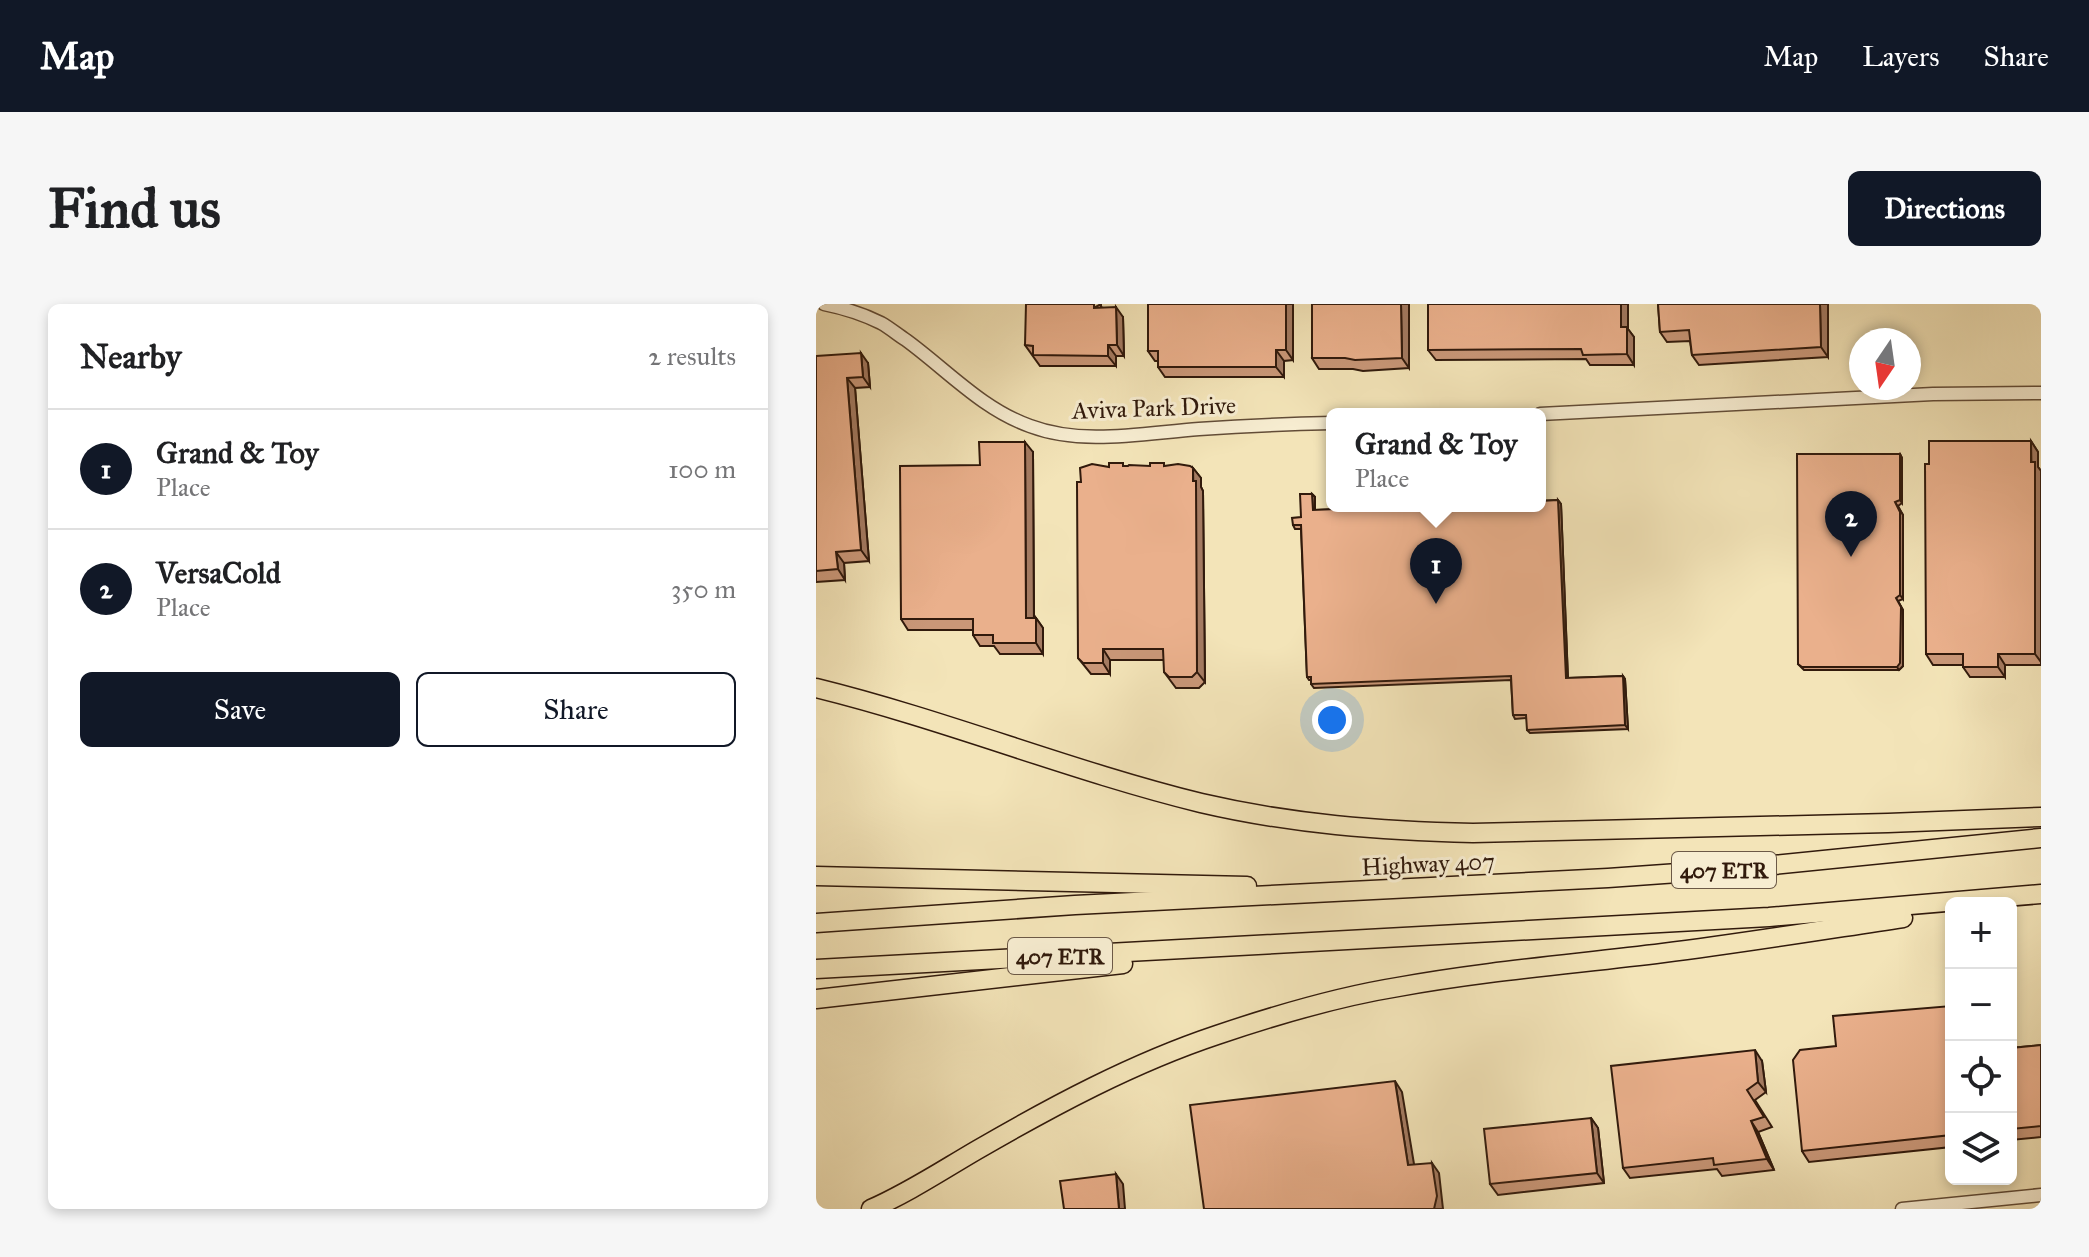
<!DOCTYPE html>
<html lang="en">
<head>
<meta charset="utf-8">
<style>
	body { margin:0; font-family:"IM FELL Great Primer",serif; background:#f6f6f6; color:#202124 }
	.controls { position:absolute; right:24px; bottom:24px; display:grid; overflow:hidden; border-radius:12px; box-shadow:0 4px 12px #0003 }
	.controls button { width:72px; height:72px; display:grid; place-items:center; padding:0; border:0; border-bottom:2px solid #e0e0e0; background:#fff; color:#202124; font:40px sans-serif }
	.compass { position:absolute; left:1033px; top:24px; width:72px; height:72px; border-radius:50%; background:#fff; box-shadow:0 4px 12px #0003; rotate:193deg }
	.you { position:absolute; left:516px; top:416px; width:28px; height:28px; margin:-20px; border:6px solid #fff; border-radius:50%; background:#1a73e8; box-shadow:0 0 0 12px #1a73e833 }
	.badge { display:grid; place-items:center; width:52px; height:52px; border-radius:50%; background:#111827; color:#fff; font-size:26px; font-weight:700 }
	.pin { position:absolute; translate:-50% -66px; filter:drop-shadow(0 2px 4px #0008) }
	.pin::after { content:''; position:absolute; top:42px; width:28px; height:24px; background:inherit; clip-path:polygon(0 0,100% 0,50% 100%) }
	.popup { position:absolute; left:510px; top:104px; width:220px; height:104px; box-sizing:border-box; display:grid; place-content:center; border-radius:12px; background:#fff; filter:drop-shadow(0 2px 6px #0005); font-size:26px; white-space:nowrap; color:#757577 }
	.popup b { font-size:30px; color:#202124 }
	.popup::after { content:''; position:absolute; left:50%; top:100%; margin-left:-16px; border:16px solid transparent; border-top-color:#fff }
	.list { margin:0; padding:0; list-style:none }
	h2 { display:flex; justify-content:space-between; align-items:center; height:104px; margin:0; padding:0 32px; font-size:34px }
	h2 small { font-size:26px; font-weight:400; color:#757577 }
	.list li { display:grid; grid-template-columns:52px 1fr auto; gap:24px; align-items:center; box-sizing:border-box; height:120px; padding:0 32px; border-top:2px solid #e0e0e0 }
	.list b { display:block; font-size:30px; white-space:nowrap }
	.list p { margin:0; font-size:26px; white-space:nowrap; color:#757577 }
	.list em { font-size:26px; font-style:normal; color:#757577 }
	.actions { display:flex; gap:16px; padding:24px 32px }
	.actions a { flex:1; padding:18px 0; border:2px solid #111827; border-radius:12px; text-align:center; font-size:28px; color:#111827 }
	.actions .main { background:#111827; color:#fff }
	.icon { flex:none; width:44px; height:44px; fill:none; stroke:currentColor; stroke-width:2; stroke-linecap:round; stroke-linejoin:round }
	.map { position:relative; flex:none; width:1225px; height:905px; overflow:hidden; border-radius:12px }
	header { display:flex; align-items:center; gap:48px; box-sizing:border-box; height:112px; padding:0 40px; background:#111827; color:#fff }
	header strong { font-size:38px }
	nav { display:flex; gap:44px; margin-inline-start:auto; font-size:28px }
	.intro { display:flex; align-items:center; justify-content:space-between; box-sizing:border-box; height:192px; padding:0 48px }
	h1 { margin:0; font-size:56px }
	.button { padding:20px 36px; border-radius:12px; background:#111827; color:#fff; font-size:28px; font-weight:700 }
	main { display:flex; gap:48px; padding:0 48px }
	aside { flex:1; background:#fff; border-radius:12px; box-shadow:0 4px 12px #0003 }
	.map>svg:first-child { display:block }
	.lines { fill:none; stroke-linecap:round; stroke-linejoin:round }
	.minor-casing { stroke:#624c37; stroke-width:15 }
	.highway-casing { stroke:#311a0c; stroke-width:21 }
	.minor { stroke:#f7edd1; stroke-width:12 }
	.highway { stroke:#f3e4b8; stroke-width:18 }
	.wall { fill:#c99778; stroke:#311a0c; stroke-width:2 }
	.shaded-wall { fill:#a47b62; stroke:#311a0c; stroke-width:2 }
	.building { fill:#eab08c; stroke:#311a0c; stroke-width:2 }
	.labels { text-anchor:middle; stroke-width:6; stroke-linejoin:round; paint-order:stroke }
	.shield { fill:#f7edd1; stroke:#6c5947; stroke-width:2 }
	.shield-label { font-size:22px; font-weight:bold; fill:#311a0c }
	.street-label { font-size:24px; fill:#311a0c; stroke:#f7edd1 }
</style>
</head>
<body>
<header>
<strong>Map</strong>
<nav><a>Map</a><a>Layers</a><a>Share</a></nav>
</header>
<div class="intro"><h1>Find us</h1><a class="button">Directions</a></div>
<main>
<aside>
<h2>Nearby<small>2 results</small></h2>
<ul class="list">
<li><span class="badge">1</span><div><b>Grand &amp; Toy</b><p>Place</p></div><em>100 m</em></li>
<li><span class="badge">2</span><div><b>VersaCold</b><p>Place</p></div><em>350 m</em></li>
</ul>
<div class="actions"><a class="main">Save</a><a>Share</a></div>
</aside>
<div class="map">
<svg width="1225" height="905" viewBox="0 0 1225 905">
	<rect width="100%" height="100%" fill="#f3e4b8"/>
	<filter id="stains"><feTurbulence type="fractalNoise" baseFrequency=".0025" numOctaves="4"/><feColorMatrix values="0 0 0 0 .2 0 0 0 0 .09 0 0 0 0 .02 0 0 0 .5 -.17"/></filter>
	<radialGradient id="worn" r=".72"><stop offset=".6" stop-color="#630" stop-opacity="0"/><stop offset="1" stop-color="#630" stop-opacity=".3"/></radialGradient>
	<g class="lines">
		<g class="minor-casing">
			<g id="minor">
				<path d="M 8,0 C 28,4 47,10 65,19 C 74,24 82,31 90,36 C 131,66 166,105 214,122 C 267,142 328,129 383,125 C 427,122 472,120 516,119"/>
				<polyline points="724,110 1117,90 1225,89"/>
				<polyline points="1086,905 1225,891"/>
			</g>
		</g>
		<g class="highway-casing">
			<g id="highway">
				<path d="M 0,384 C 130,416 255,467 385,499 C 475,520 565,527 657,529 L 1072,519 L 1225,513"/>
				<polyline points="0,572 431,582"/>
				<polyline points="0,619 259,601 792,574 918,565 1225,534"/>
				<polyline points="0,665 953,613 1225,590"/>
				<polyline points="0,695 307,660"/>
				<path d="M 55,905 C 92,889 125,867 161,846 C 237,802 317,759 401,731 C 460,711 520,693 582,683 C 670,667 759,660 847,649 C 927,639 1007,626 1087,614"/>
			</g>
		</g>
		<use href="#minor" class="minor"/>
		<use href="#highway" class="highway"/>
	</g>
	<g class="wall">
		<polygon points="285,0 285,3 307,13 308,52 300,52 300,62 224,62 209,41"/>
		<polygon points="477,0 477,56 468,57 468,73 349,73 342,63 342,57 339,57 332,47"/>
		<polygon points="593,0 593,64 547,67 537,65 503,65 496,54"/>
		<polygon points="612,0 812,0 812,25 818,33 818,61 774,61 770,55 620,56 612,46"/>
		<polygon points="842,0 1012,0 1012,53 883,61 876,51 874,37 851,38 844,28"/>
		<polygon points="0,52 52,59 54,83 39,84 53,257 28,259 29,276 0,278"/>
		<polygon points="1215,137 1222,148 1222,163 1225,167 1225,361 1189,361 1189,373 1154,373 1147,363 1147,361 1117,361 1110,350 1113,160"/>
		<polygon points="217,148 218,314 220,314 227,324 227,350 184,350 178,342 164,342 157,331 157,326 92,326 85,315 164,161"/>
		<polygon points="1084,150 1086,154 1086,199 1082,202 1087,211 1087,295 1082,297 1087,306 1087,362 1083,366 988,366 982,360"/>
		<polygon points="350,162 377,164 385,174 385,183 387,187 389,378 383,384 360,384 348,368 348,356 294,356 294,370 275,370 262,354 265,178 293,163"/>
		<polygon points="496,190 499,193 499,206 742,196 745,200 752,374 807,372 809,375 812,425 714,429 711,426 711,414 699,415 697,411 695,376 498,384 495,380 495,376 493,376 491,373 485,225 479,225 477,221 485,213"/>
		<polygon points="1135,702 1135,843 993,858 986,847 1020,742"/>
		<polygon points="1225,741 1225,833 1195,836 1195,744"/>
		<polygon points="946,757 950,788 939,796 956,823 942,828 958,866 906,872 901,865 814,874 807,864"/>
		<polygon points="775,814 782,824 788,879 682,891 674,880"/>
	</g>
	<g class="shaded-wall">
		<polygon points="470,0 477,0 477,56 470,46"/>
		<polygon points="585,0 593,0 593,64 586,54"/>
		<polygon points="805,0 812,0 812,25 818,33 818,61 811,50 805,23"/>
		<polygon points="1004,0 1012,0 1012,53 1005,43"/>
		<polygon points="300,3 307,13 308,52 301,41"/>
		<polygon points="292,41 300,52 300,62 292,52"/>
		<polygon points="460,46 468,57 468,73 460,63"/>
		<polygon points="45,49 52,59 54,83 47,73"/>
		<polygon points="31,74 39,84 53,257 45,246"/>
		<polygon points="1215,137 1222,148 1222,163 1225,167 1225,358 1219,350"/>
		<polygon points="209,138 217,148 218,324 210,314"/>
		<polygon points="1084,150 1086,154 1086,199 1084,196"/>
		<polygon points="377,164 385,174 385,183 387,187 389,378 381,368"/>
		<polygon points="496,190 499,193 499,209 497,206"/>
		<polygon points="742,196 745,200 752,377 750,374"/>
		<polygon points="1079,198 1087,211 1087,295 1084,291"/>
		<polygon points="20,248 28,259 29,276 22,265"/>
		<polygon points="1080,294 1087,306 1087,362 1083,366 1081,363"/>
		<polygon points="220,314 227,324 227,350 220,339"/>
		<polygon points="287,345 294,356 294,370 287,359"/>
		<polygon points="1182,350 1189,361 1189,373 1182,363"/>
		<polygon points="807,372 809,375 812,425 809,421"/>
		<polygon points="939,746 946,757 950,788 942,778"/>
		<polygon points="579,777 586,788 600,872 592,861"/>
		<polygon points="775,814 782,824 788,879 781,869"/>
		<polygon points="935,817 942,828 958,866 951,855"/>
		<polygon points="616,859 623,869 627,905 618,905"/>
		<polygon points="300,870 307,880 309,905 303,905"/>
	</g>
	<g class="building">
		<polygon points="210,0 278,0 278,4 300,3 301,41 292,41 292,52 217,51 217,42 209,41"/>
		<polygon points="332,0 470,0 470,46 460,46 460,63 342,63 342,47 332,47"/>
		<polygon points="496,0 585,0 586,54 539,56 529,54 496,54"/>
		<polygon points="612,0 805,0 805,23 811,23 811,50 767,51 765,45 612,46"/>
		<polygon points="842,0 1004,0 1005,43 876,51 873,26 844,28"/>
		<polygon points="45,49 47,73 31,74 45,246 20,248 22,265 0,267 0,52"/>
		<polygon points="1113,137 1215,137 1215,158 1219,158 1219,350 1182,350 1182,363 1147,363 1147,350 1110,350 1109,160 1113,160"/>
		<polygon points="163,138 209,138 210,314 220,314 220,339 177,339 177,331 157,331 157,315 85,315 84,162 164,161"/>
		<polygon points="981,150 1084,150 1084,196 1079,198 1084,208 1084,291 1080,294 1085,303 1084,359 1081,363 986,363 982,360"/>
		<polygon points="293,159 307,159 307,162 312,162 313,161 334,162 334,159 348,159 348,162 362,160 374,162 377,164 377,177 380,177 381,368 376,373 353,373 348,368 347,345 287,345 287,359 267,359 262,354 261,178 265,178 264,164 276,160 293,163"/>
		<polygon points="484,190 496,190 497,206 593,202 724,202 724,197 742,196 750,374 807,372 809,421 711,426 710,411 697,411 695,372 495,380 495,373 491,373 485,221 477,221 476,214 485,213"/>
		<polygon points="1135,702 1135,831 986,847 977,756 984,746 1020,742 1017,712"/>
		<polygon points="1225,741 1225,822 1195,825 1195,744"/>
		<polygon points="939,746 942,778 931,786 948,813 935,817 951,855 898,861 897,854 807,864 795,762"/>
		<polygon points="579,777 592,861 616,859 621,892 618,905 388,905 374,801"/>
		<polygon points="775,814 781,869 674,880 668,825"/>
		<polygon points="300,870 303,905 248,905 244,877"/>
	</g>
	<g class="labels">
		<g class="shield">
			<rect x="856" y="548" width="104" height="36" rx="6"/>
			<rect x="192" y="634" width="104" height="36" rx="6"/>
		</g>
		<g class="shield-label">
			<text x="908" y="574">407 ETR</text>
			<text x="244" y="660">407 ETR</text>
		</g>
		<g class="street-label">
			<text transform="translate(338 104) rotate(-2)" y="8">Aviva Park Drive</text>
			<text transform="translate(612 560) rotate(-3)" y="8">Highway 407</text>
		</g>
	</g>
	<rect width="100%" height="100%" filter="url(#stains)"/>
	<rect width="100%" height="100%" fill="url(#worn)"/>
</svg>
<div class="controls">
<button>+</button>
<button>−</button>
<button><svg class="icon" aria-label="locate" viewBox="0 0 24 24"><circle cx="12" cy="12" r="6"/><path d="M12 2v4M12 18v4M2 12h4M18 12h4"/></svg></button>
<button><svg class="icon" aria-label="layers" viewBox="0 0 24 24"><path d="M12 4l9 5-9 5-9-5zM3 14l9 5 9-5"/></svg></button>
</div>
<svg class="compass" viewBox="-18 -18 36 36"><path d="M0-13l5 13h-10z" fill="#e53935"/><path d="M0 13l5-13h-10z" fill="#757577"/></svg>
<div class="you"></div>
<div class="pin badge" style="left:620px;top:300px">1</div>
<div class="popup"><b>Grand &amp; Toy</b>Place</div>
<div class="pin badge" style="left:1035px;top:253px">2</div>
</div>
</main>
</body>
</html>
